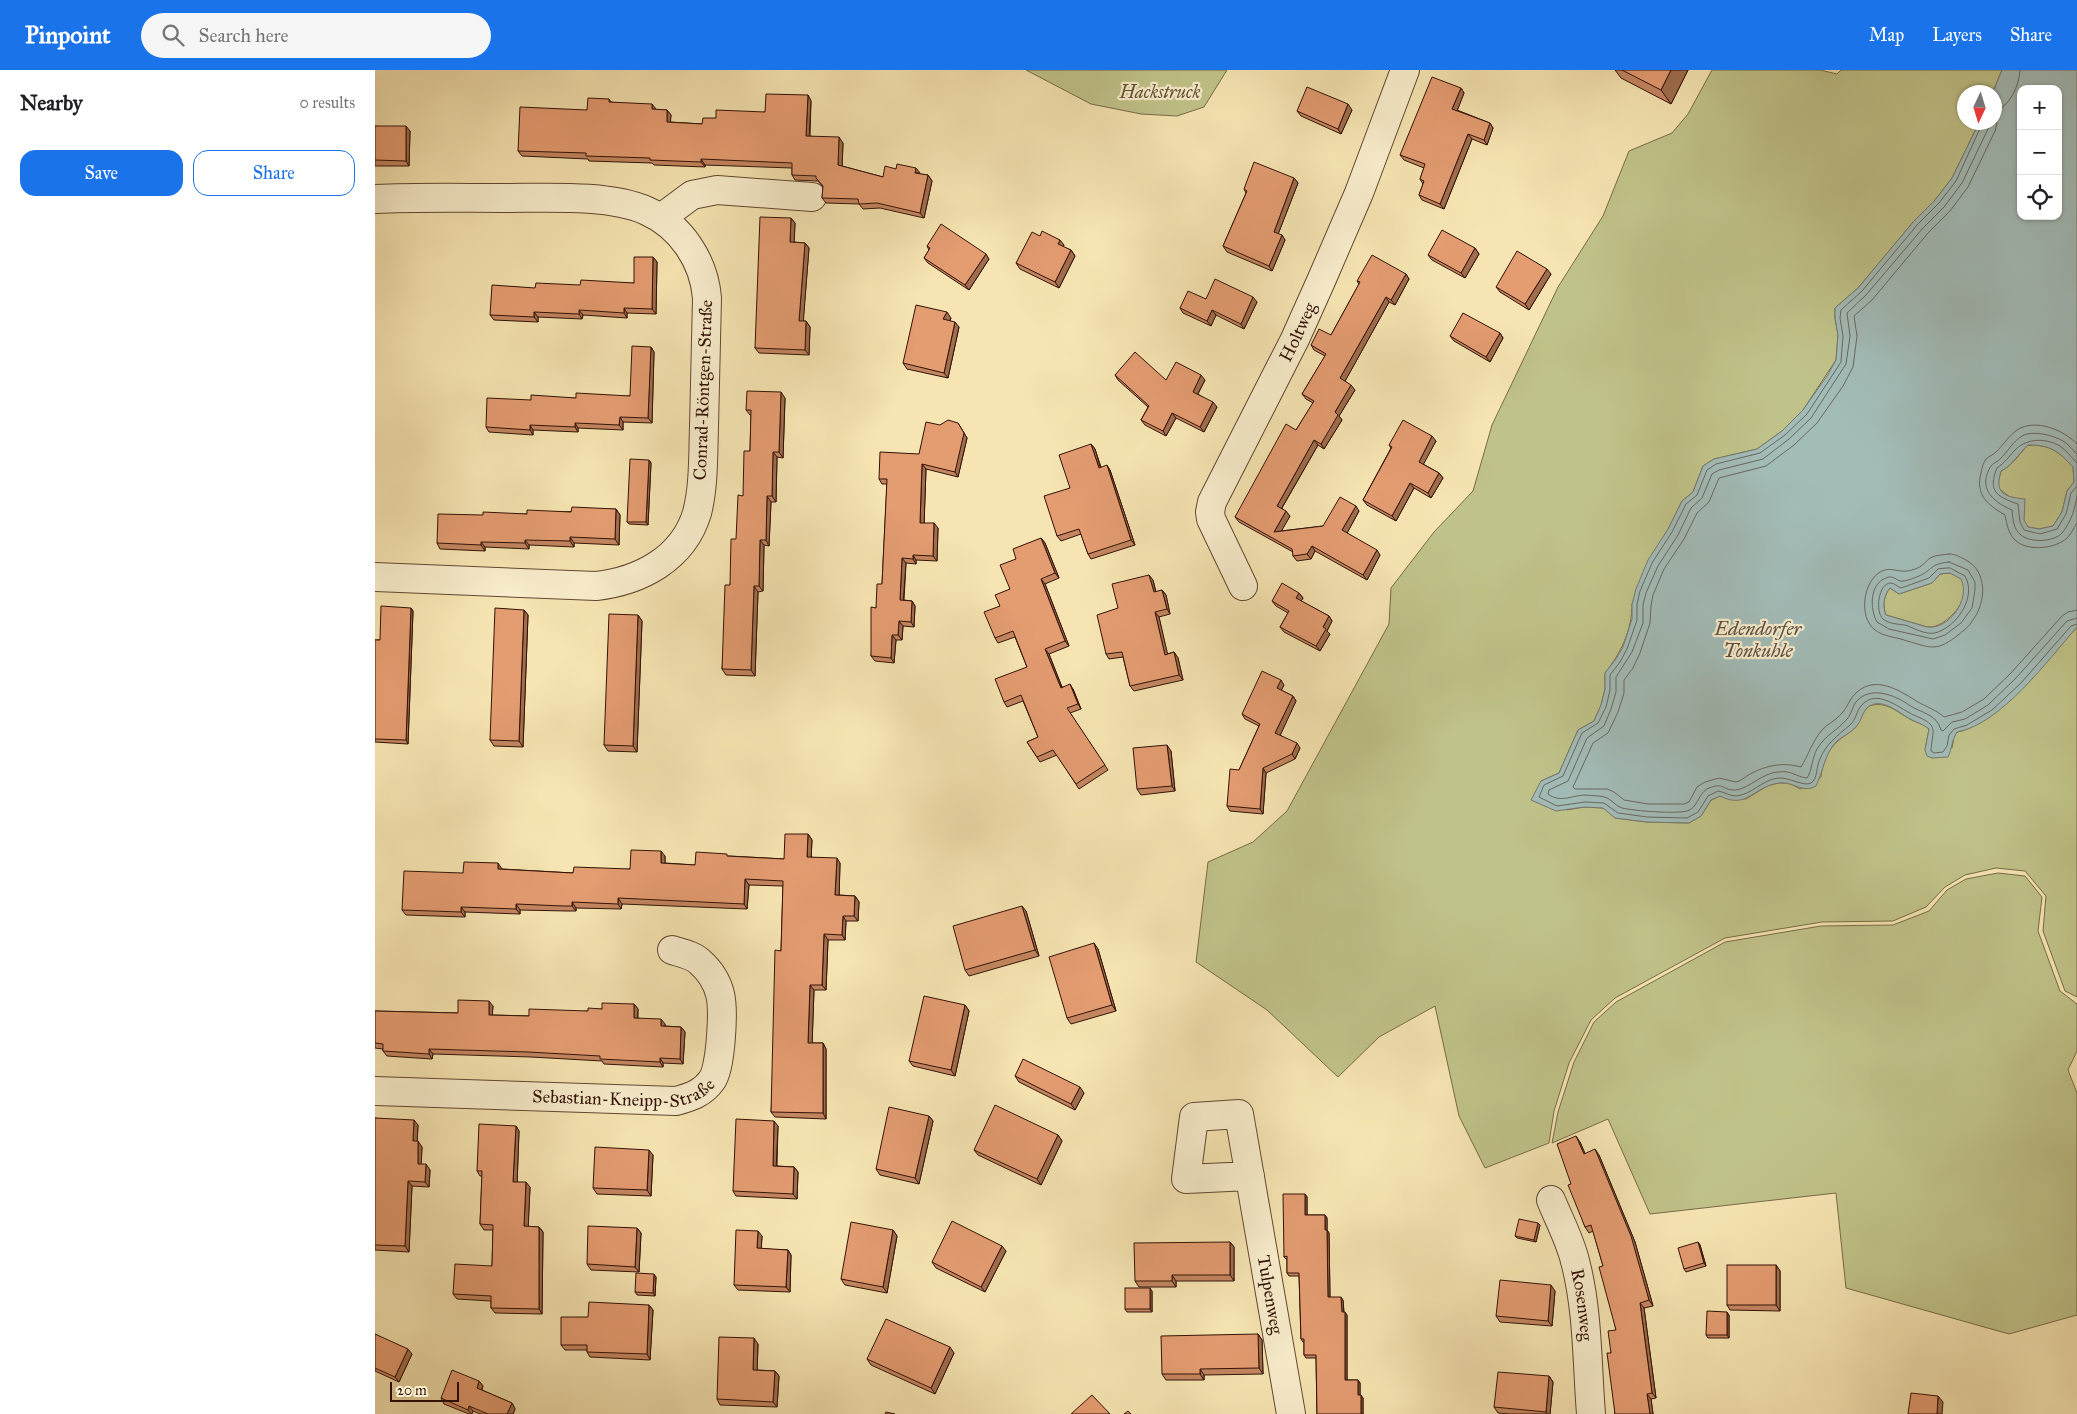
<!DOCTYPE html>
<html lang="en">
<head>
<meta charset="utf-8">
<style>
	body { margin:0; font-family:"IM FELL Great Primer",serif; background:#f6f6f6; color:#202124 }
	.controls { position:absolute; right:15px; top:15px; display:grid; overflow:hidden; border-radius:10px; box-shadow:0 1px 4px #0004 }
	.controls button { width:45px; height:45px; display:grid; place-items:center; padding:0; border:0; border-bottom:1px solid #e0e0e0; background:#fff; color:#202124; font:25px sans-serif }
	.compass { position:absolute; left:1582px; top:15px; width:45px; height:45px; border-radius:50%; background:#fff; box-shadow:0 1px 4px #0004; rotate:184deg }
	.scale { position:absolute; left:15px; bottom:12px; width:69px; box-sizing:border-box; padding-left:5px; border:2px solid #321206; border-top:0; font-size:14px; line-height:18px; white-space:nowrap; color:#321206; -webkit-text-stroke:4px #f9eecd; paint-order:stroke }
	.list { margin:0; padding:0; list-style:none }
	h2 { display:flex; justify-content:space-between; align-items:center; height:65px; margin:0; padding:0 20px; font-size:21px }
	h2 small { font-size:16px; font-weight:400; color:#757577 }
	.actions { display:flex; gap:10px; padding:15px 20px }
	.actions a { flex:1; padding:11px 0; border:1px solid #1a73e8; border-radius:15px; text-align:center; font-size:18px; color:#1a73e8 }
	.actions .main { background:#1a73e8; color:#fff }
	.icon { flex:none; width:28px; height:28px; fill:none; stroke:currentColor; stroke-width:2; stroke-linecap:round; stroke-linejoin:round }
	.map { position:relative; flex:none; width:1702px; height:1344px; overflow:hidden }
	header { display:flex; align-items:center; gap:30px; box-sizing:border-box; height:70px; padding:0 25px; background:#1a73e8; color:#fff }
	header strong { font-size:24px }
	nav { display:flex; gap:28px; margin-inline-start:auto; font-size:18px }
	.search { width:350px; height:45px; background:#f6f6f6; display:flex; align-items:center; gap:12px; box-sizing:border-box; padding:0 18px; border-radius:28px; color:#757577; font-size:19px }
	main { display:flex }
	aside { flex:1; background:#fff }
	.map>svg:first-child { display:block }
	.green { fill:#c0c389; stroke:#796a48 }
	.water { fill:#a2bcb8; stroke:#757871; fill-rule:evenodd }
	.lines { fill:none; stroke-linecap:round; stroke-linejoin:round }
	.shore { stroke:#6a675f; stroke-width:1 }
	.minor-casing { stroke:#634731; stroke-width:30 }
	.minor { stroke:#f9eecd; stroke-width:28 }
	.wall { fill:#c48661; stroke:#321206 }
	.shaded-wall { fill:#a06d4f; stroke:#321206 }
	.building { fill:#e49c71; stroke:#321206 }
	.labels { text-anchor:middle; stroke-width:4.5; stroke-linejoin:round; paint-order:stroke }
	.park-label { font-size:18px; font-style:italic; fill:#645034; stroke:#f9eecd }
	.street-label { font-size:18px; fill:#321206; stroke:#f9eecd }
	.water-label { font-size:19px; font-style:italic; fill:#594e44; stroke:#f9eecd }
</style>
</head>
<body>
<header>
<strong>Pinpoint</strong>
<div class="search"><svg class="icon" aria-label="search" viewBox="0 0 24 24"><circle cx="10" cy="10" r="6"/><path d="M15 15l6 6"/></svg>Search here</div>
<nav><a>Map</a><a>Layers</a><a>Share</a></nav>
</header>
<main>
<aside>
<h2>Nearby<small>0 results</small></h2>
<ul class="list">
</ul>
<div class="actions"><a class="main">Save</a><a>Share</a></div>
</aside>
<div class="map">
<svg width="1702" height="1344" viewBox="0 0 1702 1344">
	<rect width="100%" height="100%" fill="#f6e5b2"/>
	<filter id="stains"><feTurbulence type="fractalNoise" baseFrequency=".004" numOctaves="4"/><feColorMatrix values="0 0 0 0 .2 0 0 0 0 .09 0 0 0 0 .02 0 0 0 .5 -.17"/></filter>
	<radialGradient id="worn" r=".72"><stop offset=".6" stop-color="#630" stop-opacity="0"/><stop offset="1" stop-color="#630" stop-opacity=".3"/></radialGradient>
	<g class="green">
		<polygon points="651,0 852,0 829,37 802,46 766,44 716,34"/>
		<path d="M 1337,0 L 1445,0 L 1462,4 L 1466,0 L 1627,0 L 1618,22 L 1590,22 L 1590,52 L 1604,53 L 1577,108 L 1560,130 L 1539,151 L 1483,218 L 1460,238 L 1460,248 L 1463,265 L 1461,290 L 1428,340 L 1407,361 L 1382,379 L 1339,389 L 1328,396 L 1318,422 L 1307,431 L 1257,534 C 1257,560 1246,583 1230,603 L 1230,619 L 1226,635 L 1219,651 L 1203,660 L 1184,703 L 1166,711 L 1192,740 L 1209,737 L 1229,738 L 1240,748 L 1272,752 L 1314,753 L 1326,746 L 1336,730 L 1345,726 L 1371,729 L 1392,716 L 1403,713 L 1415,713 L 1425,719 L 1446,707 C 1447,693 1453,679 1464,670 C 1470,665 1478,661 1482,655 C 1487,648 1488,636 1498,635 C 1514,632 1524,644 1537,650 C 1543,653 1548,654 1554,659 L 1550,680 L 1577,678 L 1579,667 L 1582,662 C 1596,660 1604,652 1615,644 C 1649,619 1674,587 1702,557 L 1702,927 L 1690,921 L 1668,861 L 1671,826 L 1650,801 L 1621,798 L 1590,805 L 1570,817 L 1551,837 L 1518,851 L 1447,852 L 1350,868 L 1240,928 L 1216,950 L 1194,993 L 1179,1041 L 1174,1073 L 1110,1098 L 1084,1046 L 1060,936 L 1004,967 L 963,1007 L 892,940 L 821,892 L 833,792 L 878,772 L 912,741 L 1014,554 L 1016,518 L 1059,462 L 1098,421 L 1117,355 L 1183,217 L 1228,146 L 1254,81 L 1297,63 L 1313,44 Z"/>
		<path d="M 1653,375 C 1676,375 1683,381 1698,397 L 1699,412 L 1692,421 L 1687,442 L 1678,456 L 1664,459 L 1653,457 L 1649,451 L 1648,437 L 1623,418 L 1623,413 L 1626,401 C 1637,396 1644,384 1653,375 Z"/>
		<path d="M 1575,503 C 1578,504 1583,506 1586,508 C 1602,523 1571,560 1552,557 L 1511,545 C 1507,536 1509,525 1515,518 L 1524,524 L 1557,513 L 1565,504 Z"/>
		<polygon points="1623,803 1650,806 1667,827 1663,861 1685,921 1702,934 1702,981 1693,1000 1702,1023 1702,1245 1634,1264 1471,1218 1461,1123 1275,1144 1233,1049 1177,1073 1183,1042 1199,992 1219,952 1241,932 1350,872 1446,856 1518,855 1554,841 1572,820 1591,809"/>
	</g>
	<path class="water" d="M 1627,0 L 1702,0 L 1702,557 C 1673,590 1626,654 1582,662 C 1577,669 1577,679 1573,687 L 1557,688 L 1552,686 L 1550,680 L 1554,659 C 1548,654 1543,653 1537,650 C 1525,644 1506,625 1492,638 C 1487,643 1486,652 1481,657 C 1475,663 1468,666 1462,671 C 1449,684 1449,700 1441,716 C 1427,724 1418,711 1404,713 C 1379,716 1372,740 1345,726 L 1336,730 L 1326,746 L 1314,753 L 1272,752 L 1240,748 L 1228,738 L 1209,737 L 1181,741 L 1156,730 L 1166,711 L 1184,703 L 1203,660 L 1219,651 L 1226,635 L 1230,619 L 1230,603 L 1241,589 L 1248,577 L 1257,549 L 1257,534 L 1261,519 L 1273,490 L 1293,459 L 1307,431 L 1318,422 L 1328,396 L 1339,389 L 1382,379 L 1407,361 L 1428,340 L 1452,306 L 1461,290 L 1463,265 L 1460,248 L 1460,238 L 1483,218 L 1539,151 L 1560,130 L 1577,108 L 1604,53 L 1620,52 L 1620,22 L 1618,22 ZM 1646,19 L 1683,19 L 1683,146 L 1646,146 ZM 1653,375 C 1676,375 1683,381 1698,397 L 1699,412 L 1692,421 L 1687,442 L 1678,456 L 1664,459 L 1653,457 L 1649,450 L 1650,429 C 1630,427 1619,424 1626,401 C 1637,396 1643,384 1653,375 ZM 1575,503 L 1586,509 C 1596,529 1574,560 1552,557 L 1511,545 C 1507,536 1509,525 1515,518 L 1524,524 L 1557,513 L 1565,504 Z"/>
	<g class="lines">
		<g class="shore">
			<path d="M 1620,42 C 1635,35 1644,17 1645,0"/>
			<path d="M 1620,45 L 1622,53 L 1620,61 L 1593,117 L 1575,141 L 1553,163 L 1497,230 L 1479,246 L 1482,266 L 1478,297 L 1468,316 L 1442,353 L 1419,375 L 1391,396 L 1344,408 L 1334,432 L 1322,443 L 1309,469 L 1289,499 L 1278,525 L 1276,536 L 1275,553 L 1265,583 L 1258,598 L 1249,610 L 1249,623 L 1243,642 L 1233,663 L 1218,673 L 1198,717 L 1200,719 L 1232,719 L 1239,722 L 1249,730 L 1273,734 L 1309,734 L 1314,732 L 1322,717 L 1330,712 L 1344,708 L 1361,712 C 1366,711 1370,707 1375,704 C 1392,695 1408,692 1426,697 C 1433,686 1437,672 1447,660 C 1452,654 1462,650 1467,643 C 1475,634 1474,627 1486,619 C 1505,607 1527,622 1543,632 C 1552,637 1561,640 1569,647 L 1587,642 L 1609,629 L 1636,603 L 1687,546 L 1693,542 L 1702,540"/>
			<path d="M 1608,52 L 1581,111 L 1564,133 L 1543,154 L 1487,221 L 1466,240 L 1465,248 L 1468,266 L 1466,292 L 1432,344 L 1410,365 L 1385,383 L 1341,394 L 1332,400 L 1322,425 L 1311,434 L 1297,462 L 1277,493 L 1265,521 L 1262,534 L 1262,550 L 1252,579 L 1245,592 L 1235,605 L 1235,620 L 1231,637 L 1223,653 L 1207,663 L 1188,706 L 1169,715 L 1164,727 L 1182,736 L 1210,732 L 1229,733 L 1243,743 L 1272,747 L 1312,748 L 1323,742 L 1333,726 L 1343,721 C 1350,722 1354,726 1361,726 C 1376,725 1387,710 1403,708 C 1414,707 1429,717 1436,713 C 1443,709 1441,696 1445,689 C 1451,674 1462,666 1475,655 C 1481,650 1481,642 1486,636 C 1502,616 1527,641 1541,646 C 1565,656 1557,660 1556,681 L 1559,683 L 1568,682 L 1572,676 L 1574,665 L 1579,659 L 1592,655 L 1617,640 L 1646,613 L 1696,556 L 1702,554"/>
			<path d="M 1614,52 L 1613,59 L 1587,113 L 1569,137 L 1548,158 L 1491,225 L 1472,243 L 1475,266 L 1471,294 L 1436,348 L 1414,369 L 1388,389 L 1344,400 L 1337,404 L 1327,428 L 1316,438 L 1303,465 L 1283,496 L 1271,523 L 1268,535 L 1268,553 L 1257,582 L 1241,607 L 1241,622 L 1236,639 L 1229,656 L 1212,668 L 1193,711 L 1174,720 L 1173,724 C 1185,733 1196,726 1209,725 C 1214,725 1219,726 1224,726 C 1237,727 1238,735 1247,738 C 1260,741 1300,744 1312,741 C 1323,738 1323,724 1332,719 C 1349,711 1348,721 1361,720 C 1375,718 1387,703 1403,702 C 1417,700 1421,707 1432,708 C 1437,701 1437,688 1442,679 C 1451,664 1462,661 1472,649 C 1477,644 1477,637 1481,632 C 1495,615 1520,625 1534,635 C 1546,643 1562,644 1566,660 L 1568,661 L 1577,652 L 1590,649 L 1613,635 L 1641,608 L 1692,551 L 1702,548"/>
			<path d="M 1702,374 C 1689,360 1660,348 1642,360 C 1633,367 1628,375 1621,382 C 1618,385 1614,386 1611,389 C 1608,393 1607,398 1606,403 C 1600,425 1613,435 1630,445 C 1632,454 1633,463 1640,470 C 1651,481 1676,479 1688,471 C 1695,467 1698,459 1702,453"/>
			<path d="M 1702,384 C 1698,380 1693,374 1688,371 C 1678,365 1657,360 1647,366 C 1637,372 1633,382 1625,389 C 1623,392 1619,392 1616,396 C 1602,418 1618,432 1637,440 C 1638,449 1638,459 1646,465 C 1655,473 1679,472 1687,463 C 1696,452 1700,439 1702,426"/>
			<path d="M 1702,393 C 1697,388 1691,380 1685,376 C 1671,368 1653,368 1641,379 C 1634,386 1630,393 1622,398 C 1612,422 1623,427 1643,434 L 1645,452 L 1649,460 L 1665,464 L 1682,459 L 1691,444 L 1696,423 L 1702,416"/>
			<path d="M 1574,484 C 1581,484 1585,487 1591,490 C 1613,502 1611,532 1598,550 C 1594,557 1588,561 1582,566 C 1575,571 1567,577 1558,577 C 1549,577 1541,573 1532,571 C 1522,567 1509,567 1500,560 C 1483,547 1488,510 1507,501 C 1518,496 1525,505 1540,499 C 1547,497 1550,492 1555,488 C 1561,485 1567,485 1574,484 Z"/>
			<path d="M 1574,492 L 1593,500 L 1600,512 L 1600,520 L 1597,538 L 1586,553 L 1570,565 L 1558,569 L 1514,559 L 1502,552 C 1495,540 1494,514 1511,508 C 1517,505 1520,509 1525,511 C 1530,512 1539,508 1544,506 C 1558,500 1554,494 1574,492 Z"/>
			<path d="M 1575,498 L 1590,506 C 1602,527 1582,557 1560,563 C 1550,565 1539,558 1530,555 C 1523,554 1514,554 1508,549 C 1500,542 1503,513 1516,513 C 1519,513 1523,517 1526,518 L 1554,508 L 1563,499 Z"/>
		</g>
		<g class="minor-casing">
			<g id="minor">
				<path d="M 0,129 C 43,127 86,128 129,128 C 170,128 235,124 272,141 C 306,156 329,191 332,228 C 331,271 330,313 329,356 C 328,385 329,416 322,443 C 308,489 265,511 221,516 L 0,507"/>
				<polyline points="286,148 317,125 342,120 437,127"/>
				<path id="s1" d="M 868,516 L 836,449 L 835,442 L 837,432 L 920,269 L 946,211 L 984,123 L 1030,0"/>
				<path id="s2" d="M 0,1021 L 301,1031 C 316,1027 328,1023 337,1010 C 346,998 349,939 345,924 C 342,912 334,900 325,892 C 318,885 306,883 297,880"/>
				<path id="s3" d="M 875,1106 L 811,1109 L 819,1047 L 864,1044 L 916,1344"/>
				<path id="s4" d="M 1176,1130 C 1184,1150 1195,1170 1200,1191 C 1213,1240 1212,1294 1216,1344"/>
			</g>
		</g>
		<use href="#minor" class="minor"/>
	</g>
	<g class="wall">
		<polygon points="1240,0 1313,0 1296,34 1246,8"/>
		<polygon points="1086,18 1089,23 1082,40 1115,53 1118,58 1112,75 1097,69 1069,139 1047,130 1044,125 1048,114 1045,109 1049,98 1029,90 1025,85"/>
		<polygon points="433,25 436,31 435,66 468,73 467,96 508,107 545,104 553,105 557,111 549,148 505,138 488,139 484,134 451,133 447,128 448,117 443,111 420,110 417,105 417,98 330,95 330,97 279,95 277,93 214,91 213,89 147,86 143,81 212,40 234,29 236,32 281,39 281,40 292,40 296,45 295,52 327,54 341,48 390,42"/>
		<polygon points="977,40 966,64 926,46 922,41"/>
		<polygon points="0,56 35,61 34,96 0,96"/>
		<polygon points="919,108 923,113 903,164 907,165 910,170 897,201 852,182 848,176 871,123 869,119"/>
		<polygon points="416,148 420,153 419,172 430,173 434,178 428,251 431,251 435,257 434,285 384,283 380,278"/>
		<polygon points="689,175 688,177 696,180 700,186 684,218 645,199 641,193"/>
		<polygon points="552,176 614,189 594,220 553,193 549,188 554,180"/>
		<polygon points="1100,178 1104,184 1090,208 1057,190 1053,185"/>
		<polygon points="278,187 282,192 281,244 252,243 252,248 208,245 207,249 163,247 163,252 119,250 115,245 160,218 259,213"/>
		<polygon points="1031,204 1034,209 1020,235 1014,232 970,311 980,320 964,346 967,350 949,379 943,375 907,438 915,446 906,461 948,456 984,441 972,463 1005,485 992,510 940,481 936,489 922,491 918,486 918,482 864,452 860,447 921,360 938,333 931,329 927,324 950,286 939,280 936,275 956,265 984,214 982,211"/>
		<polygon points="1176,204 1154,240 1125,222 1121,217"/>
		<polygon points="831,229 882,232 869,259 841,245 836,256 808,243 805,238"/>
		<polygon points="576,248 575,251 584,257 573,308 532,299 528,293"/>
		<polygon points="1125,263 1128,268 1115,292 1079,271 1075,266"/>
		<polygon points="276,277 279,282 277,353 248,352 248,360 203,358 203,362 158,360 158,365 114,362 111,357 156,330 255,326"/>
		<polygon points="740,305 791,310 830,310 823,324 842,337 829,362 801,348 791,366 770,355 766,350 773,337 743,310"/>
		<polygon points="410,328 408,388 402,387 401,432 396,432 394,476 389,475 388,521 383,522 380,606 351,605 347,599 355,515 375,381 376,345 375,345 371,340"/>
		<polygon points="586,358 592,368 583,407 551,399 549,453 563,458 562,491 541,490 541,494 531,493 529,530 537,531 540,536 539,557 528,556 527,570 521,570 519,593 500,591 496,586 501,538 507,514 512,414 507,414 504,409"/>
		<polygon points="1061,371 1048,394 1064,403 1068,408 1056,428 1039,418 1021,451 992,435 988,430 1016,378 1014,375"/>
		<polygon points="716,374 720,379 726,397 735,400 760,475 716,489 713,484 706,464 686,471 682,466 695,418"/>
		<polygon points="274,390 276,393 273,455 254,454 252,452"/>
		<polygon points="241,439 245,445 244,475 199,473 199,477 154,475 154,479 110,477 110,481 65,479 62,473 108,445 152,444"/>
		<polygon points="666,468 670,473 684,508 670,514 694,576 674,584 687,617 698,619 706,639 695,643 733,700 704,719 682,685 665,692 652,672 663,667 648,631 632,637 629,632 652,597 640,567 623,573 620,568 625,536"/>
		<polygon points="778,510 781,522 787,520 791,525 795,544 784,547 792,584 799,582 803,588 808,610 759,621 755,616 748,587 734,589 731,584 743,538"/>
		<polygon points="924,523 928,528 926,531 954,546 957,551 952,561 955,564 945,581 909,562 905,557 913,543 901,536 897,531"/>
		<polygon points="36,538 38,541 33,674 0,672 0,570 5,570"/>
		<polygon points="149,540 153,545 148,677 119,676 115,670"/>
		<polygon points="263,545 267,551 262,682 233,681 229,675"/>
		<polygon points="909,615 906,620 918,626 921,631 905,665 925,678 920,689 891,703 888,744 855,741 852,736 864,700 884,656 870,649 867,644"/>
		<polygon points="796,681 800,721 766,725 762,719"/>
		<polygon points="433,764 437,770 436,787 465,793 464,825 480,826 484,832 483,851 471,851 470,870 453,870 451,920 439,920 437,973 448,973 451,979 451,1049 400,1047 396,1042 406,881 408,816 374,815 372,839 247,834 246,839 201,838 201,841 192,841 145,840 145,844 90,842 90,847 31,845 27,840 88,803 127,799 198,803 255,799 290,786 290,793 320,795 354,786 409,789"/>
		<polygon points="651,841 664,886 594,906 590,900"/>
		<polygon points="723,879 741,941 696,954 692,948"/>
		<polygon points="259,934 263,939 263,948 290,954 290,956 306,957 310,962 308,994 288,993 288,997 229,994 227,991 156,987 58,984 57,989 12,986 8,981 8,979 0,978 0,941 83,943 118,936 117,945 154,946 213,941"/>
		<polygon points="590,935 594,941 580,1006 538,996 534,991"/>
		<polygon points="640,1006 709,1023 700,1040 644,1012"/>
		<polygon points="554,1046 558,1051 544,1114 505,1105 501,1099"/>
		<polygon points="0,1048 43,1055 42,1071 47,1077 46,1094 55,1100 54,1117 37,1116 34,1182 0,1180"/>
		<polygon points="141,1056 144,1061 142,1112 155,1117 153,1157 164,1157 168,1162 167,1244 120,1243 116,1238 116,1231 82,1229 78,1224 117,1196 118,1160 109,1160 105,1154 107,1106 105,1106 102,1101"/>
		<polygon points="403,1056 402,1096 419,1097 423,1102 422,1129 361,1126 358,1121"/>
		<polygon points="683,1065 687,1071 666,1115 603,1085 599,1080"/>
		<polygon points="1205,1072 1210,1084 1224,1085 1260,1172 1278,1236 1269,1238 1281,1328 1276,1329 1278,1344 1240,1344 1236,1283 1241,1260 1228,1196 1218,1161 1214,1163 1210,1157 1196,1114"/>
		<polygon points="278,1085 276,1126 222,1124 218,1118"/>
		<polygon points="930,1124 932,1127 932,1145 950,1145 952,1148 952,1160 954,1163 955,1227 968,1230 969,1242 972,1245 972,1310 983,1310 985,1313 985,1325 988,1328 988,1344 942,1344 941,1288 931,1288 929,1285 929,1272 928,1272 926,1269 924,1206 914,1206 912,1203 912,1189 911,1189 909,1187"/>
		<polygon points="1163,1153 1165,1155 1161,1172 1142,1168 1140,1166"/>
		<polygon points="262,1158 266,1163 264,1202 216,1200 212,1194"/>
		<polygon points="518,1160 522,1166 512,1223 470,1215 466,1209"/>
		<polygon points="387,1166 386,1179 413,1180 416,1185 415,1222 363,1220 359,1215"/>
		<polygon points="855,1172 859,1177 859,1211 801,1211 801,1217 764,1217 760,1211"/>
		<polygon points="1323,1172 1325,1175 1331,1196 1311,1202 1309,1199"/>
		<polygon points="631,1181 610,1222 561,1198 557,1192"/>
		<polygon points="1401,1195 1405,1201 1405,1241 1355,1240 1352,1235"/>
		<polygon points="281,1207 280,1226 262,1225 260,1222"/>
		<polygon points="777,1221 777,1242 752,1242 750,1239"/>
		<polygon points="1180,1221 1177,1256 1125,1252 1121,1246"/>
		<polygon points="274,1235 278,1240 275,1290 215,1287 212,1282 212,1280 190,1280 186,1275"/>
		<polygon points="1354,1245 1354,1268 1333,1268 1331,1265"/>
		<polygon points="0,1264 37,1284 24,1312 0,1301"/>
		<polygon points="883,1264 887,1270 888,1304 829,1305 829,1310 791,1310 787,1304"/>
		<polygon points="383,1274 382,1300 400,1301 404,1306 402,1337 345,1335 342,1329"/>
		<polygon points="579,1283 560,1324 496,1295 492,1289"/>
		<polygon points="1174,1306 1178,1312 1175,1344 1135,1344 1123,1343 1119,1337"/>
		<polygon points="104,1311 108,1316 107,1320 137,1333 140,1339 138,1344 105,1344 98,1341 97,1344 94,1344 69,1334 66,1328"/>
	</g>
	<g class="shaded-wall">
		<polygon points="1296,0 1313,0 1296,34 1286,20"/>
		<polygon points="1086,18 1089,23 1081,44 1077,39"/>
		<polygon points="433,25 436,31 434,71 431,66"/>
		<polygon points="277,34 281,39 281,45 277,39"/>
		<polygon points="973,34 977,40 966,64 963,59"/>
		<polygon points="292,40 296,45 295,57 292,52"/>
		<polygon points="1115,53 1118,58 1112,75 1109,70"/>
		<polygon points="31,56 35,61 34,96 31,91"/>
		<polygon points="1093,64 1097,69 1069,139 1065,134"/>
		<polygon points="464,67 468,73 467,100 463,95"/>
		<polygon points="326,89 330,95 330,97 326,92"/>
		<polygon points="541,98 545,103 540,103"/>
		<polygon points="553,105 557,111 549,148 545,143"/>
		<polygon points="919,108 923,113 902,167 899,162"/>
		<polygon points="416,148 420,153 419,177 415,172"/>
		<polygon points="907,165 910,170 897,201 894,196"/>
		<polygon points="685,170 689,175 686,180 683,174"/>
		<polygon points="430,173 434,178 428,256 424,251"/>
		<polygon points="1100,178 1104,184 1090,208 1086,203"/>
		<polygon points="696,180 700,186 684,218 680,212"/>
		<polygon points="611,184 614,189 594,220 590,215"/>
		<polygon points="278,187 282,192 281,244 277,239"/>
		<polygon points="1172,199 1176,204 1154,240 1150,234"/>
		<polygon points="1031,204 1034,209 1020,235 1016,230"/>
		<polygon points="878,227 882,232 869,259 866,254"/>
		<polygon points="1011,227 1014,232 969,313 965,308"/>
		<polygon points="249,238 252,243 252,248 249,243"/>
		<polygon points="204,240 208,245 207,249 204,244"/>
		<polygon points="837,240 841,245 836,256 832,251"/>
		<polygon points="159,242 163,247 163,252 159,247"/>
		<polygon points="572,242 576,248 572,255 568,249"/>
		<polygon points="431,251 435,257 434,285 430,280"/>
		<polygon points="580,252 584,257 573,308 569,303"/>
		<polygon points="1125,263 1128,268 1115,292 1111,287"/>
		<polygon points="276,277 279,282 277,353 273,348"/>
		<polygon points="826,305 830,310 821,327 818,322"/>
		<polygon points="976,315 980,320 964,346 967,350 949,379 946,374 960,342"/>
		<polygon points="406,322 410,328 408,388 404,382"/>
		<polygon points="838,332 842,337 829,362 825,357"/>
		<polygon points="797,343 801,348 791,366 788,361"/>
		<polygon points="245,347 248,352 248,360 244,355"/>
		<polygon points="200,353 203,358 203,362 200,357"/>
		<polygon points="583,353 592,368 583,407 580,402"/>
		<polygon points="155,355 158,360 158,365 155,360"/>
		<polygon points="1057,366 1061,371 1047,397 1044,392"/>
		<polygon points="939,370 943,375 905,441 902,436"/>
		<polygon points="716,374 720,379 727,403 724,398"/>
		<polygon points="398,382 402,387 401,432 397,426"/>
		<polygon points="274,390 276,393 273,455 271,452"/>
		<polygon points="547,394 551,399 549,458 545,453"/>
		<polygon points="732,395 735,400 760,475 756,470"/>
		<polygon points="1064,403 1068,408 1056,428 1053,423"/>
		<polygon points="1035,413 1039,418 1021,451 1017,446"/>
		<polygon points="392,426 396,432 394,476 391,470"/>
		<polygon points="981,436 984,441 971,465 967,460"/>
		<polygon points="241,439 245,445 244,475 240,469"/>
		<polygon points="911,441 915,446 903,467 899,462"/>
		<polygon points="559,453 563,458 562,491 558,486"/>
		<polygon points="195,467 199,473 199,477 195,471"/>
		<polygon points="666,468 670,473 684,508 680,503"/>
		<polygon points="150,470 154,475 154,479 150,473"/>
		<polygon points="385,470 389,475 388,521 384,516"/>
		<polygon points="106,472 110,477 110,481 106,475"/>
		<polygon points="937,476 940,481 936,489 932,484"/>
		<polygon points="1002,480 1005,485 992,510 988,505"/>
		<polygon points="538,485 541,490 541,494 538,489"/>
		<polygon points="527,488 531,493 528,535 525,530"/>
		<polygon points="774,505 778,510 782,527 779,522"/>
		<polygon points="666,509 670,514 694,576 690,571"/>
		<polygon points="379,516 383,522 380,606 376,600"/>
		<polygon points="787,520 791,525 795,544 792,539"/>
		<polygon points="924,523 928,528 925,533 921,528"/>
		<polygon points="537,531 540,536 539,557 536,552"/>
		<polygon points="36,538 38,541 33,674 31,670"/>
		<polygon points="149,540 153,545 148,677 144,671"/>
		<polygon points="780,542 784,547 794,590 790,585"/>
		<polygon points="263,545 267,551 262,682 258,676"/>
		<polygon points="954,546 957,551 952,561 955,564 945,581 941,576 948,557"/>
		<polygon points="524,551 528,556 527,570 523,565"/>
		<polygon points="517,565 521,570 519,593 516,588"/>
		<polygon points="670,579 674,584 689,623 686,618"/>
		<polygon points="799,582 803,588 808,610 804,605"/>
		<polygon points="906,610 909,615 905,623 902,618"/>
		<polygon points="695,614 698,619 706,639 703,634"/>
		<polygon points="918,626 921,631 904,668 900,663"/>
		<polygon points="922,673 925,678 920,689 917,684"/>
		<polygon points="792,675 796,681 800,721 797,716"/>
		<polygon points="888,698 891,703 888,744 885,739"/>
		<polygon points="433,764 437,770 436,792 432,787"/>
		<polygon points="286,781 290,786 290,799 286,793"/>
		<polygon points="462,788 465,793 464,831 460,825"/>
		<polygon points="123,793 127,799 126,804 123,799"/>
		<polygon points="370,809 374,815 372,839 369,834"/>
		<polygon points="480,826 484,832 483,851 479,846"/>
		<polygon points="243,828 247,834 246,839 243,834"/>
		<polygon points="197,832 201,838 201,841 197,836"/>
		<polygon points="141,834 145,840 145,844 141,839"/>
		<polygon points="647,836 651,841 664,886 660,880"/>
		<polygon points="86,837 90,842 90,847 86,842"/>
		<polygon points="468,846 471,851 470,870 467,865"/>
		<polygon points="449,864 453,870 451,920 447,915"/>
		<polygon points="719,873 723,879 741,941 737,935"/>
		<polygon points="435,915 439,920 437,978 433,973"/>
		<polygon points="114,931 118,936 117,950 114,945"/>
		<polygon points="259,934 263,939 262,953 259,948"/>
		<polygon points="590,935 594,941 580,1006 576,1000"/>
		<polygon points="286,949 290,954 289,961 286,956"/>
		<polygon points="306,957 310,962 308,994 305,989"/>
		<polygon points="448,973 451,979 451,1049 448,1043"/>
		<polygon points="54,979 58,984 57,989 54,984"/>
		<polygon points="285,988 288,993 288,997 285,992"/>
		<polygon points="705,1017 709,1023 700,1040 696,1034"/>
		<polygon points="554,1046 558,1051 544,1114 540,1108"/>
		<polygon points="39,1050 43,1055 42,1076 38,1071"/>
		<polygon points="399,1051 403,1056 401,1101 398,1096"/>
		<polygon points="141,1056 144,1061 142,1117 138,1112"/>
		<polygon points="683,1065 687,1071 666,1115 662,1109"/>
		<polygon points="1201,1066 1205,1072 1213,1090 1209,1084"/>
		<polygon points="43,1071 47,1077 46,1099 43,1094"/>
		<polygon points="1220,1079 1224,1085 1260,1172 1278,1236 1274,1230"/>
		<polygon points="274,1080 278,1085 276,1126 272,1120"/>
		<polygon points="51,1094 55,1100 54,1117 50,1112"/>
		<polygon points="419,1097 423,1102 422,1129 418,1124"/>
		<polygon points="33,1111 37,1116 34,1182 30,1176"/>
		<polygon points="151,1112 155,1117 153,1162 149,1156"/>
		<polygon points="930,1124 932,1127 932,1148 930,1145"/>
		<polygon points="950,1145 952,1148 952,1162 950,1160"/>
		<polygon points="1163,1153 1165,1155 1161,1172 1159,1170"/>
		<polygon points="164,1157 168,1162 167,1244 164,1239"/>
		<polygon points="262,1158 266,1163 264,1202 260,1197"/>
		<polygon points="518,1160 522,1166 512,1223 508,1217"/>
		<polygon points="952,1160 954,1163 955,1230 953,1227"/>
		<polygon points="383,1161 387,1166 386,1184 382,1178"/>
		<polygon points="855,1172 859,1177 859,1211 855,1205"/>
		<polygon points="1323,1172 1325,1175 1331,1196 1329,1193"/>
		<polygon points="627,1176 631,1181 610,1222 606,1217"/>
		<polygon points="413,1180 416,1185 415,1222 411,1217"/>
		<polygon points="1401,1195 1405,1201 1405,1241 1401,1235"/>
		<polygon points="279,1204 281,1207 280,1226 278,1223"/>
		<polygon points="797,1205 801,1211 801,1217 797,1211"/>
		<polygon points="1176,1215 1180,1221 1177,1256 1173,1251"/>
		<polygon points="775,1218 777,1221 777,1242 775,1239"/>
		<polygon points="966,1227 968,1230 969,1245 967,1242"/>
		<polygon points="1265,1233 1269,1238 1281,1328 1277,1323"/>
		<polygon points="274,1235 278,1240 275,1290 272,1284"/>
		<polygon points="970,1242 972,1245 972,1313 970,1310"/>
		<polygon points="1352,1242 1354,1245 1354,1268 1352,1265"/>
		<polygon points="883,1264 887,1270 888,1304 884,1298"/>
		<polygon points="379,1268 383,1274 382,1305 378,1300"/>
		<polygon points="575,1277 579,1283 560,1324 556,1318"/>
		<polygon points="33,1279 37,1284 24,1312 20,1307"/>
		<polygon points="825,1299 829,1305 829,1310 825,1304"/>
		<polygon points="400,1301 404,1306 402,1337 398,1332"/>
		<polygon points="1174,1306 1178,1312 1175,1344 1172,1344 1171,1342"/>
		<polygon points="983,1310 985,1313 985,1328 983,1325"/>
		<polygon points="104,1311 108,1316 105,1323 102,1318"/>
		<polygon points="1272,1324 1276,1329 1278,1344 1275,1344"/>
		<polygon points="986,1325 988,1328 988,1344 986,1344"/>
		<polygon points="1563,1326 1568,1332 1567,1344 1562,1344"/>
		<polygon points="137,1333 140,1339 138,1344 132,1344"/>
		<polygon points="94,1336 98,1341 97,1344 96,1344 93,1340"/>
	</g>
	<g class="building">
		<polygon points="1247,0 1296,0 1286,20"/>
		<polygon points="1057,7 1086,18 1077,39 1115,53 1109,70 1093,64 1065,134 1044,125 1049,111 1045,109 1050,94 1025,85"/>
		<polygon points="932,17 973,34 963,59 922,41"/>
		<polygon points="391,24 433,25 431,66 464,67 463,95 508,107 510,96 521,99 522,94 541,98 540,103 553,105 545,143 502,133 484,134 483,129 447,128 448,116 441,108 441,106 417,105 417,93 326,89 326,92 275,90 275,88 211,86 211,83 143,81 145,37 212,40 213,28 234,29 234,32 277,34 277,39 292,40 292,52 327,54 328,48 341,48 341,40 390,42"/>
		<polygon points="0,56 31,56 31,91 0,90"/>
		<polygon points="879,92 919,108 899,162 907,165 894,196 848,176 872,121 869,119"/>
		<polygon points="385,147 416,148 415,172 430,173 424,251 431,251 430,280 380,278"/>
		<polygon points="566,154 611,184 590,215 549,188 555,178 552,176"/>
		<polygon points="1067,160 1100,178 1086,203 1053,185"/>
		<polygon points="667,161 685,170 683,174 696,180 680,212 641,193 657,162 665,166"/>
		<polygon points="1142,181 1172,199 1150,234 1121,217"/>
		<polygon points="997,185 1031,204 1016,230 1011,227 965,308 976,315 960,342 963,345 946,374 939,370 902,436 911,441 899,462 948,456 965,427 981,436 967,460 1002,480 988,505 937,476 932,484 918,486 917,479 860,447 911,354 921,360 939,331 927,324 951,284 936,275 944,259 956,265 985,212 982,211"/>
		<polygon points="259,187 278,187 277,239 249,238 249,243 204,240 204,244 159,242 159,247 115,245 117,215 160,218 161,213 205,215 206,210 259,213"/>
		<polygon points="840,209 878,227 866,254 837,240 832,251 805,238 813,221 831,229"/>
		<polygon points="541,235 572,242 568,249 580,252 569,303 528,293"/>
		<polygon points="1088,243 1125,263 1111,287 1075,266"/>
		<polygon points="257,276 276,277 273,348 245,347 244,355 200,353 200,357 155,355 155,360 111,357 112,328 156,330 156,325 201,328 201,323 255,326"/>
		<polygon points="760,282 791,310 801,292 826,305 818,322 838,332 825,357 797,343 788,361 766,350 774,336 740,305"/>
		<polygon points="372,321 406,322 404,382 398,382 397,426 392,426 391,470 385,470 384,516 379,516 376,600 347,599 350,515 355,515 356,469 361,469 363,425 368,426 369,381 375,381 376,340 371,340"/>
		<polygon points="573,350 583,353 589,363 580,402 547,394 545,453 559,453 558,486 538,485 538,489 527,488 525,530 537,531 536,552 524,551 523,565 517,565 516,588 496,586 496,537 501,538 502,514 507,514 512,409 504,409 505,382 544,384 551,352 565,355"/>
		<polygon points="1028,350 1057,366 1044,392 1064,403 1053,423 1035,413 1017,446 988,430 1017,377 1014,375"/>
		<polygon points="716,374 724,398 732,395 756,470 713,484 704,459 682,466 669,426 695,418 684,385"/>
		<polygon points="255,389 274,390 271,452 252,452"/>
		<polygon points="197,437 241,439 240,469 195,467 195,471 150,470 150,473 106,472 106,475 62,473 63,444 108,445 108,442 152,444 152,440 196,442"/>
		<polygon points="666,468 680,503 666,509 690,571 670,579 686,618 695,614 703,634 692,638 730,695 701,714 678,680 662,687 652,672 663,667 646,625 629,632 620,609 652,597 638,561 620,568 609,542 625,536 620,525 635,519 625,495 641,489 638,479"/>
		<polygon points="774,505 779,522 787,520 792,539 780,542 790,585 799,582 804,605 755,616 747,582 731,584 722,545 743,538 737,514"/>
		<polygon points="907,513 924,523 921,528 954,546 948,557 951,559 941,576 905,557 914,541 897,531"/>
		<polygon points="6,536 36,538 31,670 0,669 0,570 5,570"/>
		<polygon points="120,538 149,540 144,671 115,670"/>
		<polygon points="234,544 263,545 258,676 229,675"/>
		<polygon points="887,601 906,610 902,618 918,626 900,663 922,673 917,684 888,698 885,739 852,736 855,699 864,700 885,654 867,644"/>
		<polygon points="792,675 797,716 762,719 758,678"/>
		<polygon points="410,764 433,764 432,787 462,788 460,825 480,826 479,846 468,846 467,865 449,864 447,915 435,915 433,973 448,973 448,1043 396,1042 400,880 406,881 408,811 370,809 369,834 243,828 243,834 197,832 197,836 188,836 141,834 141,839 86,837 86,842 27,840 29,801 88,803 89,792 123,793 123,799 198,803 199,797 255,799 256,780 286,781 286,793 320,795 321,782 352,784 352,786 409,789"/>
		<polygon points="647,836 660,880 590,900 578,856"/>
		<polygon points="719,873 737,935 692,948 674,887"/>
		<polygon points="549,926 590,935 576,1000 534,991"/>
		<polygon points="83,930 114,931 114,945 154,946 154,939 213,941 213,938 227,939 227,933 259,934 259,948 286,949 286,956 306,957 305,989 285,988 285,992 225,989 225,986 153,982 54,979 54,984 8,981 8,974 0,973 0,941 83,943"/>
		<polygon points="648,989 705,1017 696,1034 640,1006"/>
		<polygon points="620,1035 683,1065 662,1109 599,1080"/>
		<polygon points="514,1037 554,1046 540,1108 501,1099"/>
		<polygon points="0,1048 39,1050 38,1071 43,1071 43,1094 51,1094 50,1112 33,1111 30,1176 0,1175"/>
		<polygon points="361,1049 399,1051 398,1096 419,1097 418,1124 358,1121"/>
		<polygon points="104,1054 141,1056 138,1112 151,1112 149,1156 164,1157 164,1239 116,1238 116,1226 78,1224 80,1194 117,1196 118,1155 105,1154 107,1101 102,1101"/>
		<polygon points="1201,1066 1209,1084 1220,1079 1256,1166 1274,1230 1265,1233 1277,1323 1272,1324 1275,1344 1240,1344 1232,1283 1236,1283 1233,1261 1241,1260 1224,1197 1228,1196 1216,1155 1210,1157 1193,1115 1196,1114 1182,1074"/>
		<polygon points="220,1077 274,1080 272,1120 218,1118"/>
		<polygon points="908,1124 930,1124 930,1145 950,1145 950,1160 952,1160 953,1227 966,1227 967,1242 970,1242 970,1310 983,1310 983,1325 986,1325 986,1344 942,1344 941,1285 929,1285 929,1269 926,1269 924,1203 912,1203 912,1186 909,1187"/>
		<polygon points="1144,1149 1163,1153 1159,1170 1140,1166"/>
		<polygon points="577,1151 627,1176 606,1217 557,1192"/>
		<polygon points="476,1152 518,1160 508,1217 466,1209"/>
		<polygon points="213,1156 262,1158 260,1197 212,1194"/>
		<polygon points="361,1160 383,1161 382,1178 413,1180 411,1217 359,1215"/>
		<polygon points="855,1172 855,1205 797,1205 797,1211 760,1211 759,1173"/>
		<polygon points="1323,1172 1329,1193 1309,1199 1303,1178"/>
		<rect x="1352" y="1195" width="49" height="40"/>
		<polygon points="261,1203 279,1204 278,1223 260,1222"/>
		<polygon points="1125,1210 1176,1215 1173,1251 1121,1246"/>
		<rect x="750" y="1218" width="25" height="21"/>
		<polygon points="214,1232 274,1235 272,1284 212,1282 212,1275 186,1275 186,1247 213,1247"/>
		<polygon points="1332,1241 1352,1242 1352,1265 1331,1265"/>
		<polygon points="511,1249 575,1277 556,1318 492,1289"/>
		<polygon points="0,1264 33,1279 20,1307 0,1298"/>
		<polygon points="883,1264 884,1298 825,1299 825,1304 787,1304 786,1266"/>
		<polygon points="344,1267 379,1268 378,1300 400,1301 398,1332 342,1329"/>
		<polygon points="77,1300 104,1311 102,1318 137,1333 132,1344 113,1344 94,1336 93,1340 66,1328"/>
		<polygon points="1123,1302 1174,1306 1171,1342 1119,1337"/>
		<polygon points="1536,1323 1563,1326 1562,1344 1533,1344"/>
		<polygon points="717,1325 735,1344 696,1344"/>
		<polygon points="753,1341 756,1344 749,1344"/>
		<polygon points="511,1342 520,1344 510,1344"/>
	</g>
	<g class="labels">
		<g class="park-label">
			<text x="785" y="28">Hackstruck</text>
		</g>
		<g class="street-label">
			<text dy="6" stroke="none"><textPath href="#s1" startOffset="282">Holtweg</textPath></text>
			<text transform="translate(328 320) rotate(-88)" y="6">Conrad-Röntgen-Straße</text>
			<text dy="6" stroke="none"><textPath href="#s2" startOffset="250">Sebastian-Kneipp-Straße</textPath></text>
			<text dy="6" stroke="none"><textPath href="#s3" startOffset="355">Tulpenweg</textPath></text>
			<text dy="6" stroke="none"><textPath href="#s4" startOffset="110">Rosenweg</textPath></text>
		</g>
		<g class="water-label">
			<text x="1383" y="565">Edendorfer<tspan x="1383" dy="22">Tonkuhle</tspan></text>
		</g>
	</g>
	<rect width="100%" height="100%" filter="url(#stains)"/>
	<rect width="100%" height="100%" fill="url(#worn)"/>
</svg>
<div class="controls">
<button>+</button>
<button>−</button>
<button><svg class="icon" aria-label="locate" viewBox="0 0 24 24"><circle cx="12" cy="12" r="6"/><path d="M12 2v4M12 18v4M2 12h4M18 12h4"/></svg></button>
</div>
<svg class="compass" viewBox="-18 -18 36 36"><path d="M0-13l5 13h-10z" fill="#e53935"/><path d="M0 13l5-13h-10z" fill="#757577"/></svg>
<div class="scale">20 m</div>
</div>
</main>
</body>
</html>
